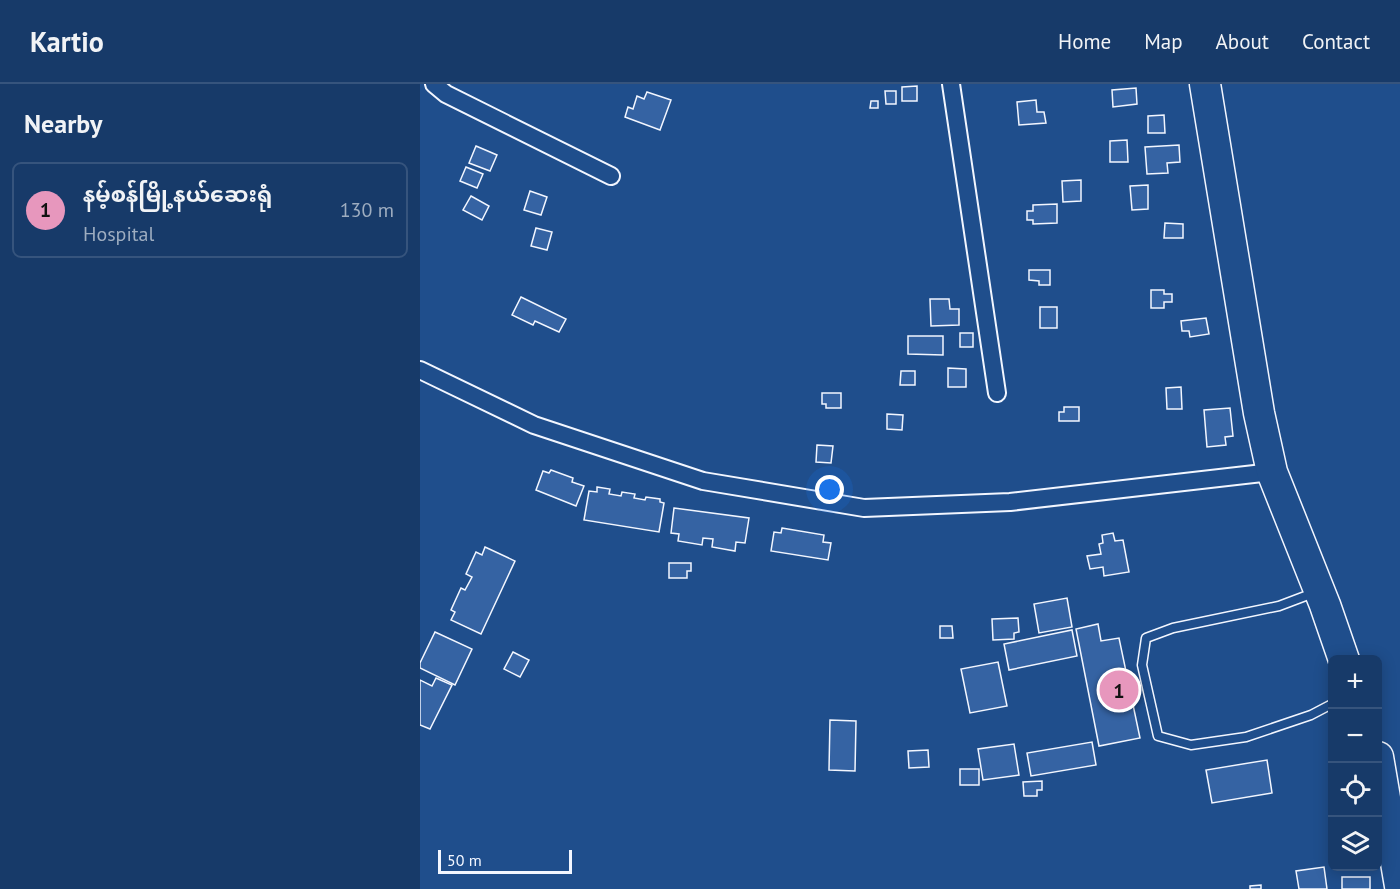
<!DOCTYPE html>
<html lang="en">
<head>
<meta charset="utf-8">
<style>
	body { margin:0; font-family:"PT Sans","Noto Sans Myanmar",sans-serif; background:#244571; color:#f1f3f6 }
	.controls { position:absolute; right:18px; bottom:18px; display:grid; overflow:hidden; border-radius:9px; box-shadow:0 3px 15px #0003 }
	.controls button { width:54px; height:54px; display:grid; place-items:center; padding:0; border:0; border-bottom:2px solid #36547d; background:#173a69; color:#f1f3f6; font:30px sans-serif }
	.scale { position:absolute; left:18px; bottom:15px; width:134px; box-sizing:border-box; padding-left:6px; border:3px solid #f2f6ff; border-top:0; font-size:16px; line-height:21px; white-space:nowrap; color:#f2f6ff; -webkit-text-stroke:4px #1f4e8c; paint-order:stroke }
	.you { position:absolute; left:410px; top:406px; width:21px; height:21px; margin:-15px; border:4px solid #fff; border-radius:50%; background:#1a73e8; box-shadow:0 0 0 9px #1a73e833 }
	.badge { display:grid; place-items:center; width:39px; height:39px; border-radius:50%; background:#e797bd; color:#111; font-size:20px; font-weight:700 }
	.pin { position:absolute; translate:-50% -50%; border:3px solid #fff; box-shadow:0 2px 6px #0006 }
	.list { margin:0; padding:0; list-style:none }
	h2 { display:flex; justify-content:space-between; align-items:center; height:78px; margin:0; padding:0 24px; font-size:26px }
	h2 small { font-size:20px; font-weight:400; color:#9eadc0 }
	.list li { display:grid; grid-template-columns:39px 1fr auto; gap:18px; align-items:center; box-sizing:border-box; height:96px; margin:0 12px 12px; padding:0 12px; border:2px solid #36547d; border-radius:9px }
	.list b { display:block; font-size:22px; white-space:nowrap }
	.list p { margin:0; font-size:20px; white-space:nowrap; color:#9eadc0 }
	.list em { font-size:20px; font-style:normal; color:#9eadc0 }
	.icon { flex:none; width:33px; height:33px; fill:none; stroke:currentColor; stroke-width:2; stroke-linecap:round; stroke-linejoin:round }
	.map { position:relative; flex:none; width:980px; height:805px; overflow:hidden }
	header { display:flex; align-items:center; gap:36px; box-sizing:border-box; height:84px; padding:0 30px; background:#173a69; border-bottom:2px solid #36547d }
	header strong { font-size:28px }
	nav { display:flex; gap:33px; margin-inline-start:auto; font-size:21px }
	main { display:flex }
	aside { flex:1; background:#173a69 }
	.map>svg:first-child { display:block }
	.building { fill:#3563a3; stroke:#f2f6ff; stroke-width:1.5 }
	.lines { fill:none; stroke-linecap:round; stroke-linejoin:round }
	.lane-casing { stroke:#f2f6ff; stroke-width:11 }
	.street-casing { stroke:#f2f6ff; stroke-width:20 }
	.highway-casing { stroke:#f2f6ff; stroke-width:33 }
	.lane { stroke:#1f4e8c; stroke-width:8 }
	.street { stroke:#1f4e8c; stroke-width:16 }
	.highway { stroke:#1f4e8c; stroke-width:30 }
</style>
</head>
<body>
<header>
<strong>Kartio</strong>
<nav><a>Home</a><a>Map</a><a>About</a><a>Contact</a></nav>
</header>
<main>
<aside>
<h2>Nearby<small></small></h2>
<ul class="list">
<li><span class="badge">1</span><div><b>နမ့်စန်မြို့နယ်ဆေးရုံ</b><p>Hospital</p></div><em>130 m</em></li>
</ul>
</aside>
<div class="map">
<svg width="980" height="805" viewBox="0 0 980 805">
	<rect width="100%" height="100%" fill="#1f4e8c"/>
	<g class="building">
		<polygon points="497,2 497,17 482,17 482,3"/>
		<polygon points="716,4 717,20 693,23 692,6"/>
		<polygon points="465,7 476,7 476,20 466,20"/>
		<polygon points="227,8 251,16 240,46 205,33 208,23 213,25 217,12 224,15"/>
		<polygon points="616,16 617,28 624,28 626,39 599,41 597,18"/>
		<polygon points="451,17 458,17 458,24 450,24"/>
		<polygon points="744,31 745,49 728,49 728,32"/>
		<polygon points="707,56 708,78 690,78 690,57"/>
		<polygon points="759,61 760,78 747,79 748,89 727,90 725,63"/>
		<polygon points="56,62 77,71 70,87 49,79"/>
		<polygon points="46,83 63,90 57,104 40,97"/>
		<polygon points="661,96 661,117 643,118 642,97"/>
		<polygon points="728,101 728,125 712,126 710,102"/>
		<polygon points="110,107 127,113 121,131 104,126"/>
		<polygon points="51,112 69,122 62,136 43,126"/>
		<polygon points="637,120 637,139 613,140 613,136 607,136 607,127 613,127 613,121"/>
		<polygon points="745,139 763,140 763,154 744,154"/>
		<polygon points="116,144 132,148 127,166 111,162"/>
		<polygon points="609,186 630,186 630,201 619,201 619,197 609,196"/>
		<polygon points="731,206 744,206 744,210 752,210 752,218 744,218 744,224 731,224"/>
		<polygon points="101,213 146,235 139,248 115,237 113,241 92,231"/>
		<polygon points="510,215 529,215 530,225 539,225 539,241 511,242"/>
		<rect x="620" y="223" width="17" height="21"/>
		<polygon points="786,234 789,250 770,253 769,247 762,247 761,237"/>
		<rect x="540" y="249" width="13" height="14"/>
		<polygon points="488,252 523,252 523,271 488,270"/>
		<polygon points="528,284 546,285 546,303 528,303"/>
		<polygon points="481,287 495,287 495,301 480,301"/>
		<polygon points="761,303 762,325 747,325 746,304"/>
		<polygon points="402,309 421,309 421,324 406,324 406,320 402,320"/>
		<polygon points="644,323 659,323 659,337 639,337 639,328 644,328"/>
		<polygon points="810,324 813,352 805,353 806,361 787,363 784,326"/>
		<polygon points="467,330 483,331 482,346 467,345"/>
		<polygon points="397,361 413,362 411,379 396,378"/>
		<polygon points="131,386 153,394 152,398 164,402 156,422 116,406 123,387 129,389"/>
		<polygon points="177,403 190,405 189,410 201,412 202,408 215,410 214,414 225,416 226,413 240,415 240,418 244,419 239,448 164,436 169,407 177,408"/>
		<polygon points="254,424 329,434 325,459 316,458 315,467 292,463 293,455 283,454 282,461 258,457 259,450 251,449"/>
		<polygon points="362,444 404,451 403,458 411,459 408,476 351,467 354,448 361,449"/>
		<polygon points="693,449 695,457 703,456 709,488 684,492 683,483 670,485 667,472 681,470 679,460 683,459 682,451"/>
		<polygon points="65,463 95,477 61,550 31,536 35,528 31,526 41,504 45,506 52,493 46,490 56,468 62,471"/>
		<polygon points="249,479 271,479 271,487 267,487 267,494 249,494"/>
		<polygon points="647,514 652,543 619,549 614,520"/>
		<polygon points="598,534 599,548 594,549 594,555 573,556 572,535"/>
		<polygon points="678,540 681,557 699,554 720,654 679,662 656,545"/>
		<polygon points="520,542 532,542 533,554 520,554"/>
		<polygon points="652,546 657,572 589,586 584,560"/>
		<polygon points="15,548 52,565 35,601 0,584 0,579"/>
		<polygon points="93,568 109,576 100,593 84,585"/>
		<polygon points="578,578 587,622 550,629 541,585"/>
		<polygon points="16,594 32,601 10,645 0,641 0,596 12,602"/>
		<polygon points="410,636 436,637 435,687 409,686"/>
		<polygon points="672,658 676,681 611,692 607,669"/>
		<polygon points="594,660 599,691 563,696 558,665"/>
		<polygon points="508,666 509,683 489,684 488,667"/>
		<polygon points="847,676 852,709 792,719 786,686"/>
		<rect x="540" y="685" width="19" height="16"/>
		<polygon points="622,697 622,706 617,706 617,712 604,712 603,698"/>
		<polygon points="904,783 907,805 879,805 876,787"/>
		<rect x="922" y="793" width="28" height="12"/>
		<polygon points="841,801 841,805 830,805 830,802"/>
	</g>
	<g class="lines">
		<g class="lane-casing">
			<polyline id="lane" points="896,508 859,522 753,544 726,554 722,581 738,652 771,661 826,653 891,631 912,620"/>
		</g>
		<g class="street-casing">
			<g id="street">
				<polyline points="14,0 26,10 191,92"/>
				<polyline points="531,0 577,309"/>
				<polyline points="0,286 114,341 283,397 444,424 590,418 852,388"/>
			</g>
		</g>
		<g class="highway-casing">
			<g id="highway">
				<polyline points="785,0 839,329 852,388 905,521 924,576"/>
				<polyline points="958,673 980,802"/>
			</g>
		</g>
		<use href="#lane" class="lane"/>
		<use href="#street" class="street"/>
		<use href="#highway" class="highway"/>
	</g>
</svg>
<div class="controls">
<button>+</button>
<button>−</button>
<button><svg class="icon" aria-label="locate" viewBox="0 0 24 24"><circle cx="12" cy="12" r="6"/><path d="M12 2v4M12 18v4M2 12h4M18 12h4"/></svg></button>
<button><svg class="icon" aria-label="layers" viewBox="0 0 24 24"><path d="M12 4l9 5-9 5-9-5zM3 14l9 5 9-5"/></svg></button>
</div>
<div class="scale">50 m</div>
<div class="you"></div>
<div class="pin badge" style="left:699px;top:606px">1</div>
</div>
</main>
</body>
</html>
